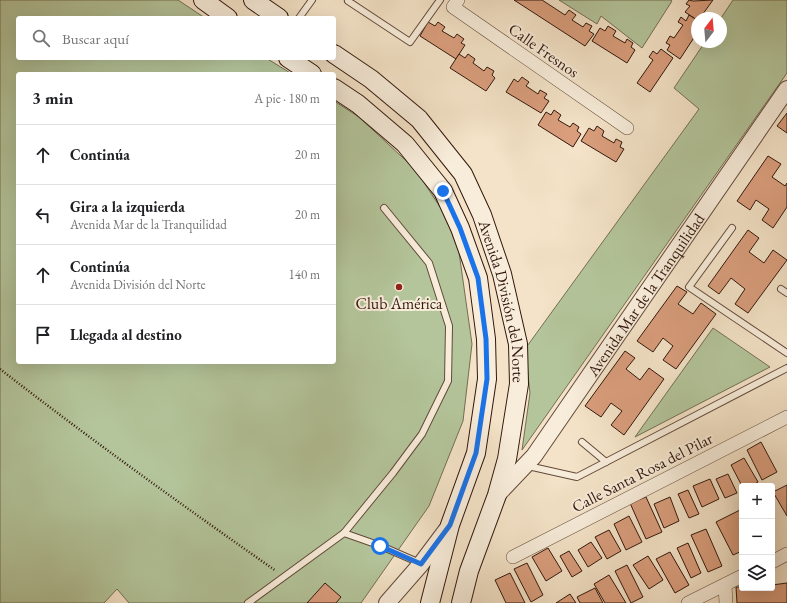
<!DOCTYPE html>
<html lang="es">
<head>
<meta charset="utf-8">
<style>
	body { margin:0; font-family:"EB Garamond",serif; background:#f6f6f6; color:#202124 }
	.controls { position:absolute; right:12px; bottom:12px; display:grid; overflow:hidden; border-radius:4px; box-shadow:0 4px 16px #0002 }
	.controls button { width:36px; height:36px; display:grid; place-items:center; padding:0; border:0; border-bottom:1px solid #e0e0e0; background:#fff; color:#202124; font:20px sans-serif }
	.compass { position:absolute; left:691px; top:12px; width:36px; height:36px; border-radius:50%; background:#fff; box-shadow:0 4px 16px #0002; rotate:16deg }
	.stop { position:absolute; width:12px; height:12px; margin:-9px; border:3px solid #1a73e8; border-radius:50%; background:#fff }
	.stop.end { background:#1a73e8; border-color:#fff; box-shadow:0 1px 4px #0008 }
	.list { margin:0; padding:0; list-style:none }
	h2 { display:flex; justify-content:space-between; align-items:center; height:52px; margin:0; padding:0 16px; font-size:17px }
	h2 small { font-size:13px; font-weight:400; color:#757577 }
	.list li { display:grid; grid-template-columns:26px 1fr auto; gap:12px; align-items:center; box-sizing:border-box; height:60px; padding:0 16px; border-top:1px solid #e0e0e0 }
	.list b { display:block; font-size:15px; white-space:nowrap }
	.list p { margin:0; font-size:13px; white-space:nowrap; color:#757577 }
	.list em { font-size:13px; font-style:normal; color:#757577 }
	.icon { flex:none; width:22px; height:22px; fill:none; stroke:currentColor; stroke-width:2; stroke-linecap:round; stroke-linejoin:round }
	.map { position:relative; flex:none; width:787px; height:603px; overflow:hidden }
	.search { position:absolute; background:#fff; box-shadow:0 4px 16px #0002; left:16px; top:16px; width:320px; height:44px; display:flex; align-items:center; gap:10px; box-sizing:border-box; padding:0 14px; border-radius:4px; color:#757577; font-size:15px }
	.panel { position:absolute; background:#fff; box-shadow:0 4px 16px #0002; left:16px; top:72px; width:320px; height:292px; border-radius:4px }
	.map>svg:first-child { display:block }
	.green { fill:#b4c59b; stroke:#746e54 }
	.building { fill:#da9e7d; stroke:#33170c }
	.lines { fill:none; stroke-linecap:round; stroke-linejoin:round }
	.service-casing { stroke:#634a3b; stroke-width:8 }
	.minor-casing { stroke:#634a3b; stroke-width:14 }
	.tertiary-casing { stroke:#634a3b; stroke-width:18 }
	.secondary-casing { stroke:#33170c; stroke-width:20 }
	.path { stroke:#33170c; stroke-width:2.5; stroke-dasharray:1 2; stroke-linecap:butt }
	.service { stroke:#f8eddb; stroke-width:6 }
	.minor { stroke:#f8eddb; stroke-width:13 }
	.tertiary { stroke:#f8eddb; stroke-width:16 }
	.secondary { stroke:#f8eddb; stroke-width:18 }
	.route { stroke:#1a73e8; stroke-width:5 }
	.poi-dot { fill:#8f2418; stroke:#f8eddb; stroke-width:1.5 }
	.labels { text-anchor:middle; stroke-width:4; stroke-linejoin:round; paint-order:stroke }
	.street-label { font-size:16px; fill:#33170c; stroke:#f8eddb }
	.poi-label { font-size:16px; fill:#33170c; stroke:#f8eddb }
</style>
</head>
<body>
<div class="map">
<svg width="787" height="603" viewBox="0 0 787 603">
	<rect width="100%" height="100%" fill="#f4e3c8"/>
	<filter id="stains"><feTurbulence type="fractalNoise" baseFrequency=".005" numOctaves="4"/><feColorMatrix values="0 0 0 0 .2 0 0 0 0 .09 0 0 0 0 .02 0 0 0 .5 -.17"/></filter>
	<radialGradient id="worn" r=".72"><stop offset=".6" stop-color="#630" stop-opacity="0"/><stop offset="1" stop-color="#630" stop-opacity=".3"/></radialGradient>
	<g class="green">
		<polygon points="0,0 178,0 205,18 18,18 18,58 266,58 292,74 18,74 18,362 334,362 334,101 359,117 415,169 456,231 472,344 463,421 429,506 361,603 129,603 117,589 104,603 0,603"/>
		<polygon points="559,0 670,0 672,1 642,48 601,16 597,24"/>
		<polygon points="733,0 787,0 787,73 522,450 530,393 525,349 699,109 674,88 705,42 721,42 721,18"/>
		<polygon points="713,328 770,367 635,437"/>
	</g>
	<g class="building">
		<polygon points="514,0 542,0 565,15 569,10 576,15 572,20 583,27 586,23 592,26 589,31 594,34 585,46"/>
		<polygon points="689,0 693,1 713,0 700,18 697,18 697,20 685,12 690,6 686,4"/>
		<polygon points="689,15 697,20 697,33 680,59 667,50 670,45 666,43 670,36 674,38 683,25 678,22 681,17 686,21"/>
		<polygon points="428,22 435,26 438,22 445,27 442,31 454,38 457,34 464,39 461,43 465,45 456,59 420,36"/>
		<polygon points="608,26 616,31 613,36 625,43 627,39 633,43 631,47 635,50 627,63 592,41 600,28 605,31"/>
		<polygon points="661,49 673,58 650,92 637,83 653,60 649,57 653,51 657,54"/>
		<polygon points="459,54 465,58 468,54 475,59 473,63 484,71 487,67 494,71 492,75 495,78 486,91 450,68"/>
		<polygon points="522,77 529,82 526,86 538,94 540,90 547,94 544,98 549,101 541,113 506,92 514,79 518,82"/>
		<polygon points="554,110 561,115 558,120 570,127 573,123 579,127 577,131 581,134 573,147 538,125 546,112 551,115"/>
		<polygon points="787,113 787,133 777,126"/>
		<polygon points="597,126 604,131 602,136 614,143 616,139 622,142 620,147 624,149 616,162 581,141 589,128 594,131"/>
		<polygon points="768,156 781,164 772,177 785,186 787,183 787,207 773,228 762,220 769,209 756,200 750,210 737,201"/>
		<polygon points="748,230 759,238 749,252 764,263 773,250 787,260 748,313 735,304 745,289 731,278 719,294 708,286"/>
		<polygon points="677,286 687,292 678,304 693,314 701,303 716,314 676,369 663,360 673,346 663,338 653,352 637,341"/>
		<polygon points="625,351 635,358 626,369 640,380 649,368 664,379 624,435 611,425 622,411 611,403 601,417 585,406"/>
		<polygon points="761,442 777,472 762,480 747,450"/>
		<polygon points="744,458 758,482 751,486 742,486 731,465"/>
		<polygon points="728,474 737,493 725,498 716,479"/>
		<polygon points="710,479 719,499 702,507 693,486"/>
		<polygon points="787,485 787,516 773,492"/>
		<polygon points="688,490 699,514 689,518 678,494"/>
		<polygon points="646,497 662,532 646,539 630,503"/>
		<polygon points="670,497 679,521 664,528 654,504"/>
		<polygon points="742,509 742,551 733,555 716,522"/>
		<polygon points="629,516 642,542 626,550 614,524"/>
		<polygon points="706,529 722,566 708,572 691,535"/>
		<polygon points="609,530 621,551 607,559 595,537"/>
		<polygon points="591,542 602,558 588,567 578,550"/>
		<polygon points="688,543 701,573 691,578 677,548"/>
		<polygon points="548,548 562,571 546,581 532,557"/>
		<polygon points="569,551 582,571 572,577 560,556"/>
		<polygon points="670,552 689,585 675,593 656,559"/>
		<polygon points="648,556 663,580 649,589 633,565"/>
		<polygon points="527,563 543,595 531,602 514,569"/>
		<polygon points="627,565 643,597 631,603 615,571"/>
		<polygon points="510,573 525,603 506,603 495,580"/>
		<polygon points="609,575 626,603 605,603 594,584"/>
		<polygon points="325,583 341,597 336,603 307,603"/>
		<polygon points="787,583 787,603 737,603 736,587 772,588 772,585"/>
		<polygon points="595,588 603,603 580,603 577,597"/>
		<polygon points="570,594 576,603 556,603"/>
	</g>
	<g class="lines">
		<g class="service-casing">
			<g id="service">
				<polyline points="349,0 348,1 410,42 440,0"/>
				<polyline points="299,18 312,0"/>
				<polyline points="732,228 689,287 787,353"/>
				<polyline points="781,289 787,293"/>
				<polyline points="582,442 606,462"/>
				<polyline points="528,466 577,477 787,368"/>
				<polyline points="344,533 393,473 422,434 448,381 449,326 429,263 384,208"/>
				<polyline points="248,603 344,533 381,546 420,563"/>
			</g>
		</g>
		<g class="minor-casing">
			<g id="minor">
				<polyline points="458,0 453,7 627,128"/>
				<polyline points="513,557 787,417"/>
				<polyline points="772,562 787,554"/>
				<polyline points="725,585 726,603"/>
				<polyline points="688,603 742,576"/>
			</g>
		</g>
		<g class="tertiary-casing">
			<g id="tertiary">
				<path id="s1" d="M 497,495 L 534,456 L 787,89"/>
				<polyline points="387,603 421,564 448,528"/>
			</g>
		</g>
		<g class="secondary-casing">
			<g id="secondary">
				<polyline points="203,0 228,18"/>
				<polyline points="253,0 279,18"/>
				<path id="s2" d="M 334,54 L 371,79 L 419,119 L 463,174 L 482,215 L 502,274 L 518,344 L 519,384 L 507,459 L 497,495 L 469,571 L 461,603"/>
				<polyline points="288,58 312,74"/>
				<polyline points="334,88 358,104 405,144 443,191 460,228 478,278 486,339 487,379 476,453 450,525 430,603"/>
			</g>
		</g>
		<path class="path" d="M 0,369 C 90,439 182,505 276,571"/>
		<use href="#service" class="service"/>
		<use href="#minor" class="minor"/>
		<use href="#tertiary" class="tertiary"/>
		<use href="#secondary" class="secondary"/>
	</g>
	<g class="lines">
		<polyline class="route" points="380,546 421,564 450,525 476,453 487,379 486,339 478,278 460,228 443,191"/>
	</g>
	<circle class="poi-dot" cx="399" cy="287" r="4"/>
	<g class="labels">
		<g class="street-label">
			<text transform="translate(544 50) rotate(35)" y="6">Calle Fresnos</text>
			<text dy="6" stroke="none"><textPath href="#s1" startOffset="250">Avenida Mar de la Tranquilidad</textPath></text>
			<text dy="6" stroke="none"><textPath href="#s2" startOffset="312">Avenida División del Norte</textPath></text>
			<text transform="translate(642 472) rotate(-27)" y="6">Calle Santa Rosa del Pilar</text>
		</g>
		<g class="poi-label">
			<text x="399" y="309">Club América</text>
		</g>
	</g>
	<rect width="100%" height="100%" filter="url(#stains)"/>
	<rect width="100%" height="100%" fill="url(#worn)"/>
</svg>
<div class="controls">
<button>+</button>
<button>−</button>
<button><svg class="icon" aria-label="layers" viewBox="0 0 24 24"><path d="M12 4l9 5-9 5-9-5zM3 14l9 5 9-5"/></svg></button>
</div>
<svg class="compass" viewBox="-18 -18 36 36"><path d="M0-13l5 13h-10z" fill="#e53935"/><path d="M0 13l5-13h-10z" fill="#757577"/></svg>
<div class="stop" style="left:380px;top:546px"></div>
<div class="stop end" style="left:443px;top:191px"></div>
<div class="search"><svg class="icon" aria-label="search" viewBox="0 0 24 24"><circle cx="10" cy="10" r="6"/><path d="M15 15l6 6"/></svg>Buscar aquí</div>
<section class="panel">
<h2>3 min<small>A pie · 180 m</small></h2>
<ul class="list">
<li><svg class="icon" aria-label="ahead" viewBox="0 0 24 24"><path d="M12 20V5M6 11l6-6 6 6"/></svg><div><b>Continúa</b></div><em>20 m</em></li>
<li><svg class="icon" aria-label="left" viewBox="0 0 24 24"><path d="M17 20v-9H6M10 6l-5 5 5 5"/></svg><div><b>Gira a la izquierda</b><p>Avenida Mar de la Tranquilidad</p></div><em>20 m</em></li>
<li><svg class="icon" aria-label="ahead" viewBox="0 0 24 24"><path d="M12 20V5M6 11l6-6 6 6"/></svg><div><b>Continúa</b><p>Avenida División del Norte</p></div><em>140 m</em></li>
<li><svg class="icon" aria-label="arrive" viewBox="0 0 24 24"><path d="M6 21V4h12l-3 4 3 4H6"/></svg><div><b>Llegada al destino</b></div></li>
</ul>
</section>
</div>
</body>
</html>
